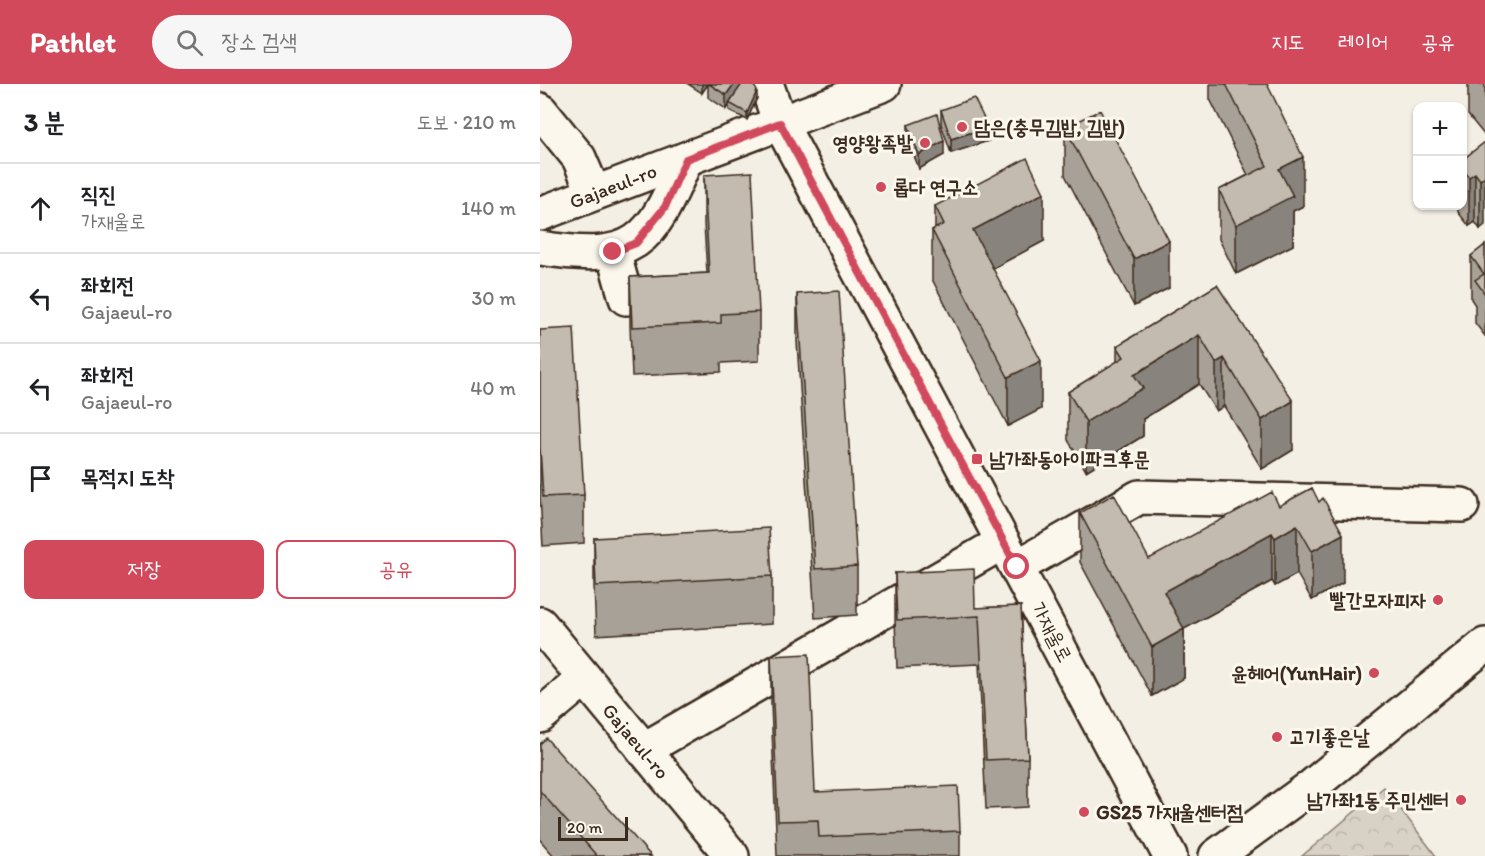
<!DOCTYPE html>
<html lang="ko">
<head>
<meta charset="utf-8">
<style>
	body { margin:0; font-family:Itim,"Poor Story",sans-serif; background:#f6f6f6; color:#202124 }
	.controls { position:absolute; right:18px; top:18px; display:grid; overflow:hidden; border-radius:12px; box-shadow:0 2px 4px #0004 }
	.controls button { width:54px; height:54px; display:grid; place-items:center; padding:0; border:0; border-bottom:2px solid #e0e0e0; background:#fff; color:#202124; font:30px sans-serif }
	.scale { position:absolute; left:18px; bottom:15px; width:70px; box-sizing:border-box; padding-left:6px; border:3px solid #3b2a1e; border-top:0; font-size:16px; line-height:21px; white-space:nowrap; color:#3b2a1e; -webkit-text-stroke:4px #fbf7ec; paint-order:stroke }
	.stop { position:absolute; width:18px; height:18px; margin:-14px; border:4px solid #d1495b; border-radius:50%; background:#fff }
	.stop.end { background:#d1495b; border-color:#fff; box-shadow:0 2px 6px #0008 }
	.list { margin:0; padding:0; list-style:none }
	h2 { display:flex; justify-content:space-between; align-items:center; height:78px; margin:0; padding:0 24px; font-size:26px }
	h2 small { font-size:20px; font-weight:400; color:#757577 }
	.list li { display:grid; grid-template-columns:39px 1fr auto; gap:18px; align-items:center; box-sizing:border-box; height:90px; padding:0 24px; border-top:2px solid #e0e0e0 }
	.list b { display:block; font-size:22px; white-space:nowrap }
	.list p { margin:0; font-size:20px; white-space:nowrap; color:#757577 }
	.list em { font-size:20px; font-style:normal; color:#757577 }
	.actions { display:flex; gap:12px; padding:18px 24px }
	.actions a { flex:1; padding:14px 0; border:2px solid #d1495b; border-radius:12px; text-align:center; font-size:21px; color:#d1495b }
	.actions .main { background:#d1495b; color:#fff }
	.icon { flex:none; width:33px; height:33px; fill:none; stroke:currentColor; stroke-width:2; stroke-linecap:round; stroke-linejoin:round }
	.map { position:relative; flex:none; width:945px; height:772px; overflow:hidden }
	header { display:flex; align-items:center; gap:36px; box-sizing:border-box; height:84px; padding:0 30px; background:#d1495b; color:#fff }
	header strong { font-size:28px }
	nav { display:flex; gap:33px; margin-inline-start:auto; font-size:21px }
	.search { width:420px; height:54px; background:#f6f6f6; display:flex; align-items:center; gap:15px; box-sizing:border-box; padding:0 21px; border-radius:33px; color:#757577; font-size:22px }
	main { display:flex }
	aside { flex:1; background:#fff }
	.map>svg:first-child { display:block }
	.forest { fill:url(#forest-crowns); stroke:#8a7e72; stroke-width:1.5 }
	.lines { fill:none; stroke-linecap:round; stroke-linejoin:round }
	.minor-casing { stroke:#3b2a1e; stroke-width:38 }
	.major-casing { stroke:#3b2a1e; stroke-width:38 }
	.minor { stroke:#fbf7ec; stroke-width:33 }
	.major { stroke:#fbf7ec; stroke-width:33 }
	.wall { fill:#a8a197; stroke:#3b2a1e; stroke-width:1.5 }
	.shaded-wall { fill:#88837b; stroke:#3b2a1e; stroke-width:1.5 }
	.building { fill:#c3bbb0; stroke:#3b2a1e; stroke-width:1.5 }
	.route { stroke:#d1495b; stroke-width:8 }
	.poi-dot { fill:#d1495b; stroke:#fbf7ec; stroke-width:2 }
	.labels { text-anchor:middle; stroke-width:6; stroke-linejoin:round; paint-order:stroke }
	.poi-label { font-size:20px; font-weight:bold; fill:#3b2a1e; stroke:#fbf7ec; text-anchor:start }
	.street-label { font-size:20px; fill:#3b2a1e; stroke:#fbf7ec }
</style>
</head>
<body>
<header>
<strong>Pathlet</strong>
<div class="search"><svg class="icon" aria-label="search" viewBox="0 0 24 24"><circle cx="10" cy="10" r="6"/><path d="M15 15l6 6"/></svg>장소 검색</div>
<nav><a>지도</a><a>레이어</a><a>공유</a></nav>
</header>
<main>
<aside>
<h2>3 분<small>도보 · 210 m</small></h2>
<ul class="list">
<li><svg class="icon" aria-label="ahead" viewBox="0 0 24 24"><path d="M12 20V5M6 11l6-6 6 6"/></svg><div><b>직진</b><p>가재울로</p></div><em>140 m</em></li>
<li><svg class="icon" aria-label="left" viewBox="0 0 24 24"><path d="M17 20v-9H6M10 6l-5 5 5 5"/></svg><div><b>좌회전</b><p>Gajaeul-ro</p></div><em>30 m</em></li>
<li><svg class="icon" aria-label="left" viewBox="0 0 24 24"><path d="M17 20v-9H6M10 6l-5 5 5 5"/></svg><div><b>좌회전</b><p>Gajaeul-ro</p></div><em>40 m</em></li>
<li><svg class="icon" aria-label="arrive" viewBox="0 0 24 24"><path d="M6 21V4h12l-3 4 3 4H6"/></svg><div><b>목적지 도착</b></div></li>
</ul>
<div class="actions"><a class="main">저장</a><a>공유</a></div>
</aside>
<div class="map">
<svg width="945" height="772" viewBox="0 0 945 772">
	<defs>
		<pattern id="forest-crowns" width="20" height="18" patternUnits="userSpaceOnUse" patternTransform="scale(1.5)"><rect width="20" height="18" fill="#d8d1c6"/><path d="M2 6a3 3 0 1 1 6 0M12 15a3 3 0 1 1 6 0" fill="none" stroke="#bab4aa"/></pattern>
	</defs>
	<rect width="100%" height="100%" fill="#f3efe4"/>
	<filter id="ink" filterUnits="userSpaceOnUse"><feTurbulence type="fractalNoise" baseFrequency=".0167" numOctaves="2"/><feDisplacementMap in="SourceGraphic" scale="12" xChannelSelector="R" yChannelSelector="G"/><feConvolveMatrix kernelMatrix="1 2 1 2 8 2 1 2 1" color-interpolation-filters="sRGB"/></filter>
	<g filter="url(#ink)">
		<polygon class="forest" points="844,703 896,772 762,772"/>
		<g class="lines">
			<g class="minor-casing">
				<g id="minor">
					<polyline points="222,0 228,5 240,39 630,772"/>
					<polyline points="0,26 39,74 54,109"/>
					<polyline points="0,130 344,0"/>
					<path d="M 0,164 C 96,179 110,160 146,75"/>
					<polyline points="73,168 86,214"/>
					<polyline points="477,483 599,413 922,421"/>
					<polyline points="0,540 192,772"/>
					<polyline points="0,632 44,595"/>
					<polyline points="103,666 463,458"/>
				</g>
			</g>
			<g class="major-casing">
				<polyline id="major" points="676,772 772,702 945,561"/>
			</g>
			<use href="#minor" class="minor"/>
			<use href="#major" class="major"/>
		</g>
		<g class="wall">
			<polygon points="148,0 213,0 217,14 207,36 189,26 189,20 186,25 168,13 168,0 162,9"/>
			<polygon points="670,0 727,0 763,122 753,127 753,161 696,190 679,155 679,106 708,91 670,15"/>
			<polygon points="928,0 945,0 945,52 928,31"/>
			<polygon points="401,26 448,57 411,69 401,40"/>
			<polygon points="368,41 404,71 379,85 368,55"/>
			<polygon points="525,44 629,204 594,222 525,91"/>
			<polygon points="945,58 940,145 935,138 929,142 918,128 918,122 922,122 922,76"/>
			<polygon points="164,91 219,228 219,277 181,279 181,288 92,292 90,242 90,193 167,189 164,140"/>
			<polygon points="395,122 504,157 453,184 501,325 468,342 392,195 392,146 395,144"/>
			<polygon points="945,161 945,252 935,239 935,221 931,215 931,172"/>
			<polygon points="677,201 753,366 722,385 684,322 676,327 659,300 603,335 603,352 546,387 528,356 528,308 577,278 577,262"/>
			<polygon points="257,210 317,482 317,531 275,534 257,258"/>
			<polygon points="0,246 44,411 44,459 3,462 0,412"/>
			<polygon points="772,404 803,499 772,516 757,490 735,502 732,497 644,545 644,594 612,612 540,478 540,429 609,475 739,422"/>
			<polygon points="54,454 232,492 232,540 56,551 54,502"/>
			<polygon points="355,489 435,524 481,522 488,674 488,723 446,725 439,580 357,584 355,537"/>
			<polygon points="231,572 275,708 420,747 420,772 237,772 231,620"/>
			<polygon points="0,660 111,772 14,772 0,756"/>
		</g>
		<g class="shaded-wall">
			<polygon points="162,0 168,0 162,9"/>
			<polygon points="194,0 203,0 189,19 189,20 186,25 186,11"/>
			<polygon points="217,7 217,14 207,36 207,29"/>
			<polygon points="448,43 448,57 411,69 411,55"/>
			<polygon points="404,57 404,71 379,85 379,71"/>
			<polygon points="763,73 763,122 753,127 753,161 696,190 696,141 739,85"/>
			<polygon points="935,89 935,138 929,142 929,93"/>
			<polygon points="945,92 945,141 940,145 940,96"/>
			<polygon points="504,109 504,157 433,195 433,146"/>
			<polygon points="629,157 629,204 594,222 594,175"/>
			<polygon points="659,251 659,300 603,335 603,352 546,387 546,338 594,291"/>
			<polygon points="684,274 684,322 676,327 676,279"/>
			<polygon points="501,277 501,325 468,342 468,293"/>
			<polygon points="753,317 753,366 722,385 722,336"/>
			<polygon points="757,441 757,490 735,502 735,454"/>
			<polygon points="732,449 732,497 624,556 624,508"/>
			<polygon points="803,450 803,499 772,516 772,467"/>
			<polygon points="644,545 644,594 612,612 612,563"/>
		</g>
		<g class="building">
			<polygon points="169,0 194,0 186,11"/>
			<polygon points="202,0 213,0 217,7 207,29 189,19"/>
			<polygon points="686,0 727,0 763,73 739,85 753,112 696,141 679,106 727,82"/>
			<polygon points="434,14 448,43 411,55 401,26"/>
			<polygon points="560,26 629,157 594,175 525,44"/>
			<polygon points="397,30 404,57 379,71 368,41"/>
			<polygon points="945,58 945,92 940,96 935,89 929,93 922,85 922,76"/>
			<polygon points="487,74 504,109 433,146 501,277 468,293 392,146 404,140 395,122"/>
			<polygon points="212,88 219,228 181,230 181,239 92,243 90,193 169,189 164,91"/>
			<polygon points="945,161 945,210 935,196 944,190 931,172"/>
			<polygon points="677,201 753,317 722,336 684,274 676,279 659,251 594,291 603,304 546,338 528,308 584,273 577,262"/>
			<polygon points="299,207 317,482 275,485 257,210"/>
			<polygon points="34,244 44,411 3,413 0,364 0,246"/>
			<polygon points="772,404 779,418 783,414 803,450 772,467 757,441 735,454 732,449 624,508 644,545 612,563 540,429 574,410 609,475 732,408 739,422"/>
			<polygon points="229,444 232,492 56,502 54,454"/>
			<polygon points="434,485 435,524 481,522 488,674 446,676 439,532 357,536 355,489"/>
			<polygon points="269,570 275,708 418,702 420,747 279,753 278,736 238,737 231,572"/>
			<polygon points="6,654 111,772 57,772 0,707 0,660"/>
		</g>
	</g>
	<g class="lines" filter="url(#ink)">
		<polyline class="route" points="73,168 96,159 125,123 146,75 240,39 477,483"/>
	</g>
	<g class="poi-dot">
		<circle cx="422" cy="43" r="6"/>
		<circle cx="385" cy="59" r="6"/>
		<circle cx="341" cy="103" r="6"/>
		<rect x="431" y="369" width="12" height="12" rx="3"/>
		<circle cx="898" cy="516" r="6"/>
		<circle cx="834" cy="589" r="6"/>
		<circle cx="737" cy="653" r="6"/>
		<circle cx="921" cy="716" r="6"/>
		<circle cx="544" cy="728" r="6"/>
	</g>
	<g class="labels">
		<g class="poi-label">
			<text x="434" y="50">담은(충무김밥, 김밥)</text>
			<text x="373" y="66" text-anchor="end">영양왕족발</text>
			<text x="353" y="110">롭다 연구소</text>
			<text x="449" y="382">남가좌동아이파크후문</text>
			<text x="886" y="523" text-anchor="end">빨간모자피자</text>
			<text x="822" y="596" text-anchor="end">윤헤어(YunHair)</text>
			<text x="749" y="660">고기좋은날</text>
			<text x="909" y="723" text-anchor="end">남가좌1동 주민센터</text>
			<text x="556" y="735">GS25 가재울센터점</text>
		</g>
		<g class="street-label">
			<text transform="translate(73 102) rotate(-21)" y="7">Gajaeul-ro</text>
			<text transform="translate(512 548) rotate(62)" y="7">가재울로</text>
			<text transform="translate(96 657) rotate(50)" y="7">Gajaeul-ro</text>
		</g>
	</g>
</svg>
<div class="controls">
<button>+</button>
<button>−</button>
</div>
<div class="scale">20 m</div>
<div class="stop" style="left:477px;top:483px"></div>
<div class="stop end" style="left:73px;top:168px"></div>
</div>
</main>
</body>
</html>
